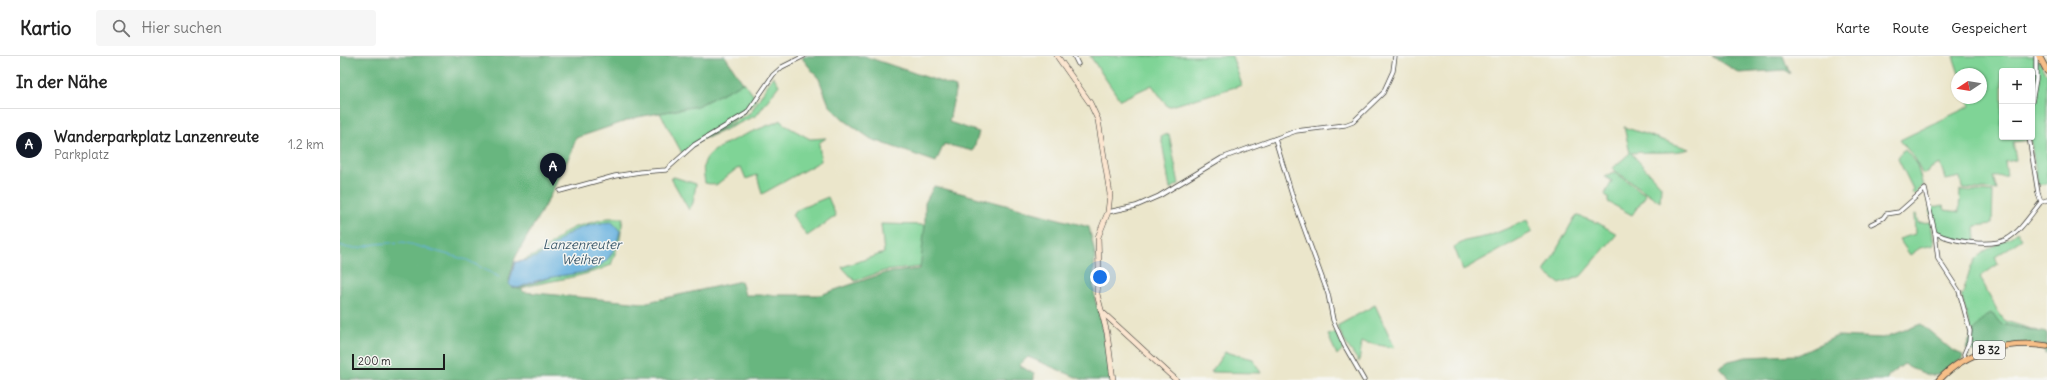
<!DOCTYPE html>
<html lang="de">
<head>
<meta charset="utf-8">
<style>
	body { margin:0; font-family:Delius,sans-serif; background:#f6f6f6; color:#222 }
	.controls { position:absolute; right:12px; top:12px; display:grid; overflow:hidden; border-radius:4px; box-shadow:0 1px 3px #0004 }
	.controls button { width:36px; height:36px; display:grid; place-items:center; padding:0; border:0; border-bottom:1px solid #e0e0e0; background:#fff; color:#222; font:20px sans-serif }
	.compass { position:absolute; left:1611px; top:12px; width:36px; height:36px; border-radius:50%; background:#fff; box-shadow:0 1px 3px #0004; rotate:258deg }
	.scale { position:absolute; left:12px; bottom:10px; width:93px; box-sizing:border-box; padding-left:4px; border:2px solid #1c1c1c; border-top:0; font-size:11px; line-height:14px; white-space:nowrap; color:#1c1c1c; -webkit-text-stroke:3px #f6f6f2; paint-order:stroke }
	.you { position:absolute; left:760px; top:221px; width:14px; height:14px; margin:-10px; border:3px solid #fff; border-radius:50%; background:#1a73e8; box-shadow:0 0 0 6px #1a73e833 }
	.badge { display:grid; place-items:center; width:26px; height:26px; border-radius:50%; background:#111827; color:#fff; font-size:13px; font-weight:700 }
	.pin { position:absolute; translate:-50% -33px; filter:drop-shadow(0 1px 2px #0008) }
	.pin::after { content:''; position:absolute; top:21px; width:14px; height:12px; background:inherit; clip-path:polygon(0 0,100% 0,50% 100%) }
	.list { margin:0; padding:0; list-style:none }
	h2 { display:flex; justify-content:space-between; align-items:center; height:52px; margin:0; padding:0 16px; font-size:17px }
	h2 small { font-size:13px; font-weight:400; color:#767676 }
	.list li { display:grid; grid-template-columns:26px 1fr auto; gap:12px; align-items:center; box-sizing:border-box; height:72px; padding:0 16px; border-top:1px solid #e0e0e0 }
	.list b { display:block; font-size:15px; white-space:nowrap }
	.list p { margin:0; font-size:13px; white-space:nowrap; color:#767676 }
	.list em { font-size:13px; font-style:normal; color:#767676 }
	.icon { flex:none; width:22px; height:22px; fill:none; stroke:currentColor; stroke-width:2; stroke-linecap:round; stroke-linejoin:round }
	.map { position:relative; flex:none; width:1707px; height:324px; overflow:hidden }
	header { display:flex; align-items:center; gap:24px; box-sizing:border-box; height:56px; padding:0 20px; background:#fff; border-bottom:1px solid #e0e0e0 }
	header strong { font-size:19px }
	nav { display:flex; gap:22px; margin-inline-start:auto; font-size:14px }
	.search { width:280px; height:36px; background:#f6f6f6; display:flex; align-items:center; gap:10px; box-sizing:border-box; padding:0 14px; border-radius:4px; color:#767676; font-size:15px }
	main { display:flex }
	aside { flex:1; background:#fff }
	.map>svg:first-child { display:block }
	.green { fill:#7fd496; stroke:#4e7859 }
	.forest { fill:#67b67f; stroke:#42694e }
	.water { fill:#66b1df; stroke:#41667e }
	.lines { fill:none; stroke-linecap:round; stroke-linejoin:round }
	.stream { stroke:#66b1df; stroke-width:1 }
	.street-casing { stroke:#3b3a36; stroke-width:5 }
	.secondary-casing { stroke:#3b3a36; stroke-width:6 }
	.primary-casing { stroke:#3b3a36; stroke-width:7 }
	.street { stroke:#fff; stroke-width:3.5 }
	.secondary { stroke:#fbe5cf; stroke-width:5 }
	.primary { stroke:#f6be87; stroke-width:5.5 }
	.labels { text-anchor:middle; stroke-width:3; stroke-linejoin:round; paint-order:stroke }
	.shield { fill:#f6f6f2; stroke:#5d5d5c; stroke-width:1 }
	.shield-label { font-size:11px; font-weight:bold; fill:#1c1c1c }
	.water-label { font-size:13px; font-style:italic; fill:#3a586a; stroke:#f6f6f2 }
</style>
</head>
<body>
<header>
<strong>Kartio</strong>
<div class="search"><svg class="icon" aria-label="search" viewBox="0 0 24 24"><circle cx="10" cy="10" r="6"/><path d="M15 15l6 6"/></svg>Hier suchen</div>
<nav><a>Karte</a><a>Route</a><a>Gespeichert</a></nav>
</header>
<main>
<aside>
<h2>In der Nähe<small></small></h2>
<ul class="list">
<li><span class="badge">A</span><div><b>Wanderparkplatz Lanzenreute</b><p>Parkplatz</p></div><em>1.2 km</em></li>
</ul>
</aside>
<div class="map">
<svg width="1707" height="324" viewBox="0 0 1707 324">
	<rect width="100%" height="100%" fill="#f6f6f2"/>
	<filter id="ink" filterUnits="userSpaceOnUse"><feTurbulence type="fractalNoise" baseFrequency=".025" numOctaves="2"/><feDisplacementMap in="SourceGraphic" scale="8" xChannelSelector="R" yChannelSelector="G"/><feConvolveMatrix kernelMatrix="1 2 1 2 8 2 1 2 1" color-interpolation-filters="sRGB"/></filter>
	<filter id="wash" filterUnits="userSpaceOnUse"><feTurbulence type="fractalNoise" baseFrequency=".012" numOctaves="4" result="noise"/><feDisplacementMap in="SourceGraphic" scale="16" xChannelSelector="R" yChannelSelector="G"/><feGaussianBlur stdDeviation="0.9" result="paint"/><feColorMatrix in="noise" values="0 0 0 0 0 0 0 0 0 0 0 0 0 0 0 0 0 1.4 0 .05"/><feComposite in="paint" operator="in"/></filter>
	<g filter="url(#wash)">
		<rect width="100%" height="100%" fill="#ebe6cb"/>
		<g class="green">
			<polygon points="750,0 892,0 902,29 828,51 812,29 780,44"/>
			<polygon points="1613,0 1695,0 1695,17 1692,18 1692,15 1662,15 1662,81 1688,81 1689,84 1673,86 1676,104 1665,106 1667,120 1653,121 1657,134 1622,132 1620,121 1606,124 1600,108 1591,112 1588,117 1582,118 1576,104 1560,84 1630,50 1627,42 1641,42 1641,18 1619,18"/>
			<polygon points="1697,2 1707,18 1707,128 1698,129 1690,81 1692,81 1692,52"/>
			<polygon points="433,20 439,29 417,59 367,82 411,56"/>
			<path d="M 404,26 L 416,43 C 398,68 366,78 342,97 L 320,57 L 357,50 Z"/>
			<path d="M 442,64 L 443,68 L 470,83 L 486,82 L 479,87 L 481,105 L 422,138 L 417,119 L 406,123 L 401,111 L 395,114 L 376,129 L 365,127 C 364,120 362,112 365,105 C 371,89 425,71 442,64 Z"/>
			<path d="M 1284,71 L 1349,93 C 1335,98 1308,95 1291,97 L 1321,130 L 1320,146 L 1274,114 L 1273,112 L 1290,97 Z"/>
			<polygon points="829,78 839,128 830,133 821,80"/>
			<polygon points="1565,94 1576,106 1583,130 1574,139 1572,136 1573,133 1558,103 1562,95"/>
			<polygon points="1275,116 1306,139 1292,159 1268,146 1268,142 1265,138 1272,125 1265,121 1271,117"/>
			<polygon points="334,121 356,128 353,147 349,154 331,122"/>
			<path d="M 1620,134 L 1653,136 L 1652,168 L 1635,170 L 1636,185 L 1634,186 C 1622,184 1602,185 1595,173 L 1590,152 L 1603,149 L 1605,154 L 1619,156 Z"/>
			<polygon points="488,141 496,160 467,180 452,159 459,153"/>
			<polygon points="1576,158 1578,167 1591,166 1594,189 1580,192 1570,199 1559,183 1575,178 1574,159"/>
			<polygon points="1238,160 1258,167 1277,178 1241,220 1220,228 1204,216 1235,161"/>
			<path d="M 268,162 L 283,162 L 280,183 L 271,209 C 241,223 210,223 179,233 L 178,232 L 212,221 L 250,215 L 270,201 L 278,181 L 261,167 C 249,170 237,173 226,179 C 222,182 219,187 215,190 C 206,198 195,203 184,206 L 184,204 L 203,195 L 225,176 L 235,171 Z"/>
			<polygon points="1187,164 1192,176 1123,214 1114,191 1125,185 1149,180"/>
			<polygon points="541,168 585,169 581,211 544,215 515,225 502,211 544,197"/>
			<path d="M 1677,176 L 1682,183 L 1655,201 L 1658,208 L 1640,221 L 1657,254 L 1665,265 L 1701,276 L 1661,268 L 1639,268 L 1632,279 L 1621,238 L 1623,239 C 1626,226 1630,207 1640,199 C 1651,189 1666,186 1677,176 Z"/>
			<polygon points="1035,249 1055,292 1022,286 1019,306 1007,289 997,270"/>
			<polygon points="996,276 1004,292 997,299 988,279"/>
			<polygon points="885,296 913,303 921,317 871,316"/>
		</g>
		<g class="forest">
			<polygon points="0,0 385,0 403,27 357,50 298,61 236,82 231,97 210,140 175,202 169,224 172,231 179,233 184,232 182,234 184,236 303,247 401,225 405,239 480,239 545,217 580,213 585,169 585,147 594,130 749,171 755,198 753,226 755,243 765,280 771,324 743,324 688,301 679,309 694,318 694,324 0,324"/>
			<polygon points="466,0 524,0 616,31 609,66 639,76 633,95 604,88 596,106 531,83 504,64 489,49 479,23 462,2"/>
			<polygon points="1372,0 1443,0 1450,18 1445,14 1399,17"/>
			<path d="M 1652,257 L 1661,268 L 1707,277 L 1707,298 L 1705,298 L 1703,289 L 1684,289 L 1638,297 L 1626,293 C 1629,283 1641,259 1652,257 Z"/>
			<path d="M 1581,268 L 1612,294 L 1623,299 L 1622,303 C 1591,324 1598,324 1564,308 L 1548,320 L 1547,324 L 1391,324 L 1379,311 L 1389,305 L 1406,301 L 1458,299 L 1497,280 L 1543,282 Z"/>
		</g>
		<path class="water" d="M 272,166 L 280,175 C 271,217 249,215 213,221 C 201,223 189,227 178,232 L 172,231 L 169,228 L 175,206 C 197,205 208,194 224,181 C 236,171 257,167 272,166 Z"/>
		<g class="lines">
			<polyline class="stream" points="0,189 8,192 19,192 35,188 63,186 127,204 159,221"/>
		</g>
	</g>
	<g filter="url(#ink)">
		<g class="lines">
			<g class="street-casing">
				<g id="street">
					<polyline points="734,0 738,8"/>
					<polyline points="1692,46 1696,23 1696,0"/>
					<polyline points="1689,81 1698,137 1701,146"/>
					<polyline points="935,83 953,142 988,238 993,264 1004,289 1024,324"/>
					<polyline points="220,135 275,120 300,116 326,114 354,89 407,57 433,19 442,11 464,0"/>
					<polyline points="768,156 796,150 819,140 882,102 956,75 1005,69 1013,66 1043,37 1053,15 1055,0"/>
					<polyline points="1531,168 1543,162 1546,158 1559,156 1585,133 1595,177 1598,203 1619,235 1630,275 1629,286 1624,298 1625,303"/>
					<path d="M 1595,177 C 1611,185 1650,192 1667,183 C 1681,175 1691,158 1701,146 L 1707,144"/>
				</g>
			</g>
			<g class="secondary-casing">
				<g id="secondary">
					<polyline points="717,0 750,47 758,64 770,138 768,156 758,181 759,213 757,238 767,277 773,324"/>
					<polyline points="761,255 836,324"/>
				</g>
			</g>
			<g class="primary-casing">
				<g id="primary">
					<polyline points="1699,0 1707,15"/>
					<path d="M 1599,324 C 1626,295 1668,284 1707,290"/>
				</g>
			</g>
			<use href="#street" class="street"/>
			<use href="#secondary" class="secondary"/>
			<use href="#primary" class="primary"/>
		</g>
	</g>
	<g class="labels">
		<rect class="shield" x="1633" y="285" width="32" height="18" rx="3"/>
		<g class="shield-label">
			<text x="1649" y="298">B 32</text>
		</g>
		<g class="water-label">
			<text x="242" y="193">Lanzenreuter<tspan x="242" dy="15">Weiher</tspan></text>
		</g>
	</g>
</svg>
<div class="controls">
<button>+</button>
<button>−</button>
</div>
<svg class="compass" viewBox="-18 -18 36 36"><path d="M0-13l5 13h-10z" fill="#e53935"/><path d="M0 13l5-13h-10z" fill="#767676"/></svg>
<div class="scale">200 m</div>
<div class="you"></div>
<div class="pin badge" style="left:213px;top:130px">A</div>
</div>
</main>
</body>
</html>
